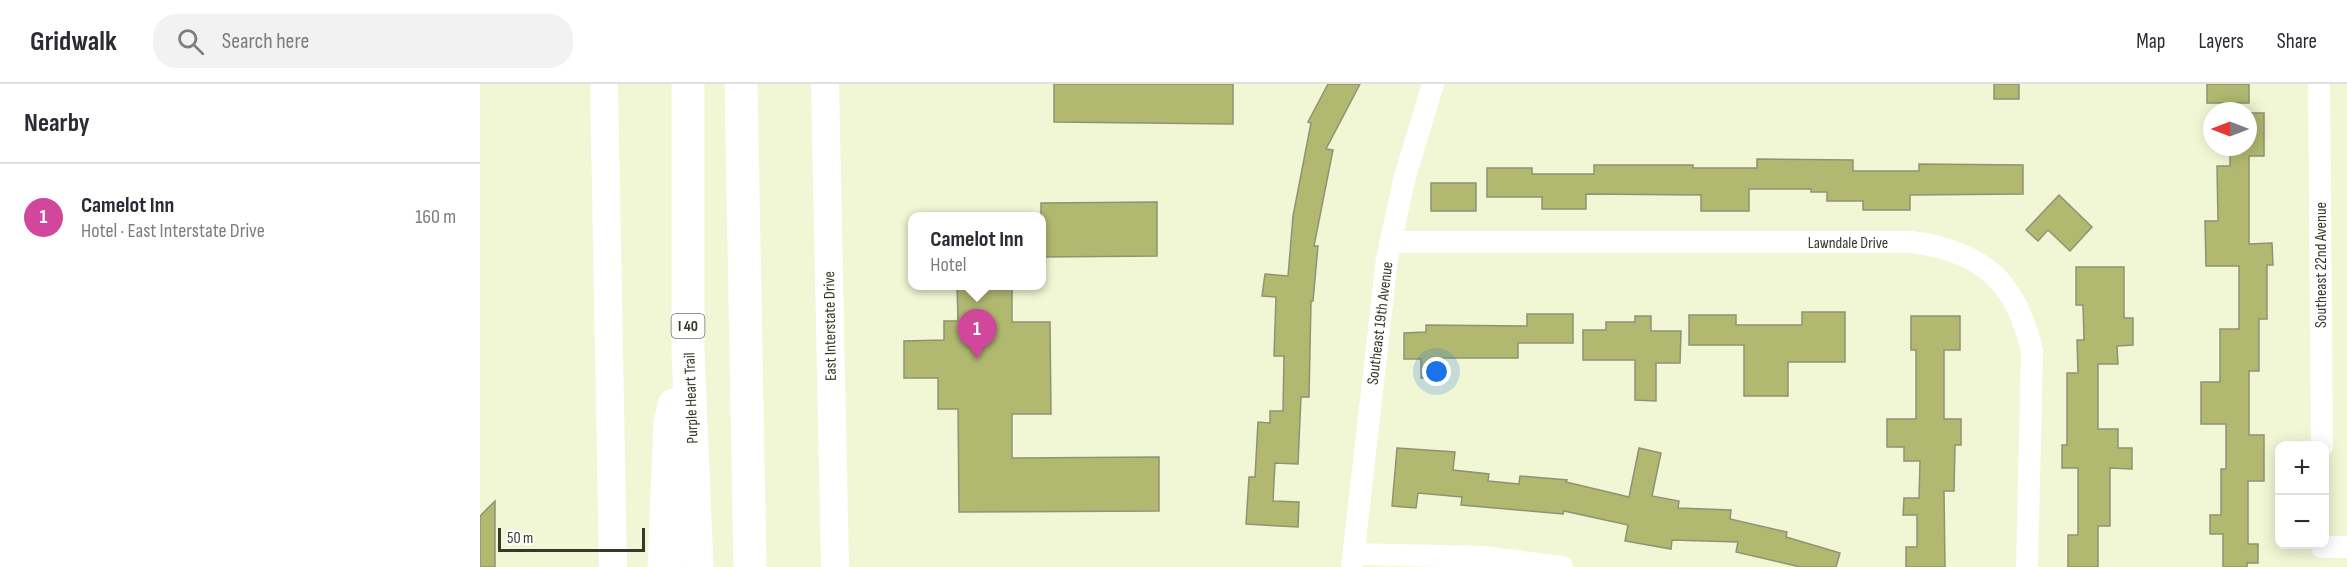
<!DOCTYPE html>
<html lang="en">
<head>
<meta charset="utf-8">
<style>
	body { margin:0; font-family:"Sofia Sans Condensed",sans-serif; background:#f2f2f3; color:#2b2b33 }
	.controls { position:absolute; right:18px; bottom:18px; display:grid; overflow:hidden; border-radius:12px; box-shadow:0 3px 15px #0003 }
	.controls button { width:54px; height:54px; display:grid; place-items:center; padding:0; border:0; border-bottom:2px solid #e1e1e2; background:#fff; color:#2b2b33; font:30px sans-serif }
	.compass { position:absolute; left:1723px; top:18px; width:54px; height:54px; border-radius:50%; background:#fff; box-shadow:0 3px 15px #0003; rotate:270deg }
	.scale { position:absolute; left:18px; bottom:15px; width:147px; box-sizing:border-box; padding-left:6px; border:3px solid #36382a; border-top:0; font-size:16px; line-height:21px; white-space:nowrap; color:#36382a; -webkit-text-stroke:4px #fff; paint-order:stroke }
	.you { position:absolute; left:957px; top:288px; width:21px; height:21px; margin:-15px; border:4px solid #fff; border-radius:50%; background:#1a73e8; box-shadow:0 0 0 9px #1a73e833 }
	.badge { display:grid; place-items:center; width:39px; height:39px; border-radius:50%; background:#0b8043; color:#fff; font-size:20px; font-weight:700 }
	.pin { position:absolute; translate:-50% -50px; filter:drop-shadow(0 2px 3px #0008) }
	.pin::after { content:''; position:absolute; top:32px; width:21px; height:18px; background:inherit; clip-path:polygon(0 0,100% 0,50% 100%) }
	.popup { position:absolute; left:428px; top:128px; width:138px; height:78px; box-sizing:border-box; display:grid; place-content:center; border-radius:12px; background:#fff; filter:drop-shadow(0 2px 4px #0005); font-size:20px; white-space:nowrap; color:#7c7c81 }
	.popup b { font-size:22px; color:#2b2b33 }
	.popup::after { content:''; position:absolute; left:50%; top:100%; margin-left:-12px; border:12px solid transparent; border-top-color:#fff }
	.list { margin:0; padding:0; list-style:none }
	h2 { display:flex; justify-content:space-between; align-items:center; height:78px; margin:0; padding:0 24px; font-size:26px }
	h2 small { font-size:20px; font-weight:400; color:#7c7c81 }
	.list li { display:grid; grid-template-columns:39px 1fr auto; gap:18px; align-items:center; box-sizing:border-box; height:108px; padding:0 24px; border-top:2px solid #e1e1e2 }
	.list b { display:block; font-size:22px; white-space:nowrap }
	.list p { margin:0; font-size:20px; white-space:nowrap; color:#7c7c81 }
	.list em { font-size:20px; font-style:normal; color:#7c7c81 }
	.icon { flex:none; width:33px; height:33px; fill:none; stroke:currentColor; stroke-width:2; stroke-linecap:round; stroke-linejoin:round }
	.map { position:relative; flex:none; width:1867px; height:483px; overflow:hidden }
	header { display:flex; align-items:center; gap:36px; box-sizing:border-box; height:84px; padding:0 30px; background:#fff; border-bottom:2px solid #e1e1e2 }
	header strong { font-size:28px }
	nav { display:flex; gap:33px; margin-inline-start:auto; font-size:21px }
	.search { width:420px; height:54px; background:#f2f2f3; display:flex; align-items:center; gap:15px; box-sizing:border-box; padding:0 21px; border-radius:24px; color:#7c7c81; font-size:22px }
	main { display:flex }
	aside { flex:1; background:#fff }
	.map>svg:first-child { display:block }
	.building { fill:#b1b971; stroke:#8e9373; stroke-width:1.5 }
	.lines { fill:none; stroke-linecap:round; stroke-linejoin:round }
	.minor { stroke:#fff; stroke-width:22 }
	.major { stroke:#fff; stroke-width:28 }
	.highway { stroke:#fff; stroke-width:33 }
	.labels { text-anchor:middle; stroke-width:6; stroke-linejoin:round; paint-order:stroke }
	.shield { fill:#fff; stroke:#72746a; stroke-width:1.5 }
	.shield-label { font-size:15px; font-weight:bold; fill:#36382a }
	.street-label { font-size:16px; fill:#36382a; stroke:#fff }
</style>
</head>
<body>
<header>
<strong>Gridwalk</strong>
<div class="search"><svg class="icon" aria-label="search" viewBox="0 0 24 24"><circle cx="10" cy="10" r="6"/><path d="M15 15l6 6"/></svg>Search here</div>
<nav><a>Map</a><a>Layers</a><a>Share</a></nav>
</header>
<main>
<aside>
<h2>Nearby<small></small></h2>
<ul class="list">
<li><span class="badge" style="background:#d1479c">1</span><div><b>Camelot Inn</b><p>Hotel · East Interstate Drive</p></div><em>160 m</em></li>
</ul>
</aside>
<div class="map">
<svg width="1867" height="483" viewBox="0 0 1867 483">
	<rect width="100%" height="100%" fill="#f1f6d4"/>
	<g class="building">
		<polygon points="574,0 753,0 753,40 574,38"/>
		<polygon points="848,0 880,0 846,65 853,66 834,162 838,162 833,217 831,217 829,313 821,313 818,380 795,379 793,417 819,418 818,443 766,440 769,393 775,393 778,338 790,339 790,327 803,327 804,272 794,272 796,213 782,212 785,190 808,192 813,132 831,39 828,38"/>
		<rect x="1514" y="0" width="25" height="15"/>
		<rect x="1727" y="0" width="42" height="19"/>
		<polygon points="1768,29 1784,29 1784,72 1769,72 1769,160 1792,159 1793,181 1787,181 1787,235 1779,235 1779,287 1769,287 1769,351 1784,351 1784,397 1768,397 1768,460 1778,460 1778,479 1767,479 1767,483 1743,483 1743,450 1730,450 1730,431 1741,431 1741,385 1746,385 1746,340 1721,340 1721,298 1740,298 1740,245 1759,245 1759,182 1726,182 1725,137 1738,137 1737,82 1750,82 1750,63 1768,63"/>
		<polygon points="1277,75 1373,76 1373,87 1439,87 1439,80 1543,81 1543,110 1430,111 1430,126 1383,126 1383,117 1347,117 1347,108 1331,108 1331,105 1269,105 1269,127 1221,127 1221,111 1106,110 1106,125 1062,125 1062,113 1007,113 1007,84 1052,84 1052,90 1114,90 1114,81 1213,81 1213,84 1277,84"/>
		<rect x="951" y="99" width="45" height="28"/>
		<polygon points="1579,111 1612,143 1590,167 1568,146 1558,157 1546,146"/>
		<polygon points="677,118 677,172 561,173 561,119"/>
		<polygon points="1596,183 1644,183 1644,234 1653,234 1653,261 1637,262 1638,280 1618,280 1618,345 1638,345 1638,364 1652,364 1652,385 1630,384 1630,442 1618,442 1618,483 1588,483 1588,451 1598,451 1598,384 1582,384 1582,361 1587,361 1587,289 1598,289 1597,256 1604,256 1603,221 1596,221"/>
		<polygon points="477,201 532,201 532,238 570,238 571,330 532,330 532,374 679,373 679,427 479,428 478,325 458,325 458,294 424,294 424,257 464,256 464,237 478,237"/>
		<polygon points="1322,228 1365,228 1365,278 1308,278 1308,312 1264,312 1264,261 1209,261 1209,231 1256,231 1256,241 1322,241"/>
		<polygon points="1047,230 1093,230 1093,259 1038,259 1038,274 963,274 963,294 941,294 941,275 924,275 924,249 946,248 946,241 1047,242"/>
		<polygon points="1155,232 1171,232 1171,247 1201,247 1200,279 1176,279 1176,317 1155,316 1155,276 1103,276 1103,246 1126,246 1126,238 1155,238"/>
		<polygon points="1431,232 1480,232 1480,266 1464,266 1464,335 1481,335 1481,361 1475,361 1474,407 1464,407 1465,483 1426,483 1426,463 1437,463 1437,431 1423,431 1424,414 1439,414 1440,377 1424,377 1424,363 1407,363 1407,335 1436,335 1436,266 1431,266"/>
		<polygon points="917,364 975,368 973,386 1009,390 1008,397 1039,400 1040,392 1087,396 1086,398 1149,413 1159,364 1181,369 1172,412 1199,417 1198,424 1251,426 1250,435 1307,448 1306,453 1360,469 1356,483 1320,483 1256,468 1258,458 1192,456 1191,465 1145,457 1148,441 1084,427 1083,430 981,421 982,413 938,409 936,424 912,422"/>
		<polygon points="15,417 15,483 0,483 0,432"/>
	</g>
	<g class="lines">
		<g class="minor">
			<polyline points="1839,0 1842,362"/>
			<path d="M 910,158 L 1432,158 C 1503,168 1536,197 1552,267 L 1547,483"/>
			<polyline points="1842,463 1867,463"/>
			<polyline points="874,470 1005,473 1082,483"/>
			<polyline points="872,483 907,175 924,96 953,0"/>
		</g>
		<g class="major">
			<polyline points="124,0 133,483"/>
			<polyline points="345,0 355,483"/>
		</g>
		<g class="highway">
			<polyline points="208,0 208,267 217,483"/>
			<polyline points="261,0 270,483"/>
			<polyline points="184,483 190,339 194,321"/>
		</g>
	</g>
	<g class="labels">
		<rect class="shield" x="191.5" y="230" width="33" height="24" rx="4.5"/>
		<g class="shield-label">
			<text x="208" y="247">I 40</text>
		</g>
		<g class="street-label">
			<text x="1368" y="164">Lawndale Drive</text>
			<text transform="translate(1840 181) rotate(-90)" y="6">Southeast 22nd Avenue</text>
			<text transform="translate(899 239) rotate(-83)" y="6">Southeast 19th Avenue</text>
			<text transform="translate(349 242) rotate(-91)" y="6">East Interstate Drive</text>
			<text transform="translate(210 314) rotate(-92)" y="6">Purple Heart Trail</text>
		</g>
	</g>
</svg>
<div class="controls">
<button>+</button>
<button>−</button>
</div>
<svg class="compass" viewBox="-18 -18 36 36"><path d="M0-13l5 13h-10z" fill="#e53935"/><path d="M0 13l5-13h-10z" fill="#7c7c81"/></svg>
<div class="scale">50 m</div>
<div class="you"></div>
<div class="pin badge" style="left:497px;top:275px;background:#d1479c">1</div>
<div class="popup"><b>Camelot Inn</b>Hotel</div>
</div>
</main>
</body>
</html>
